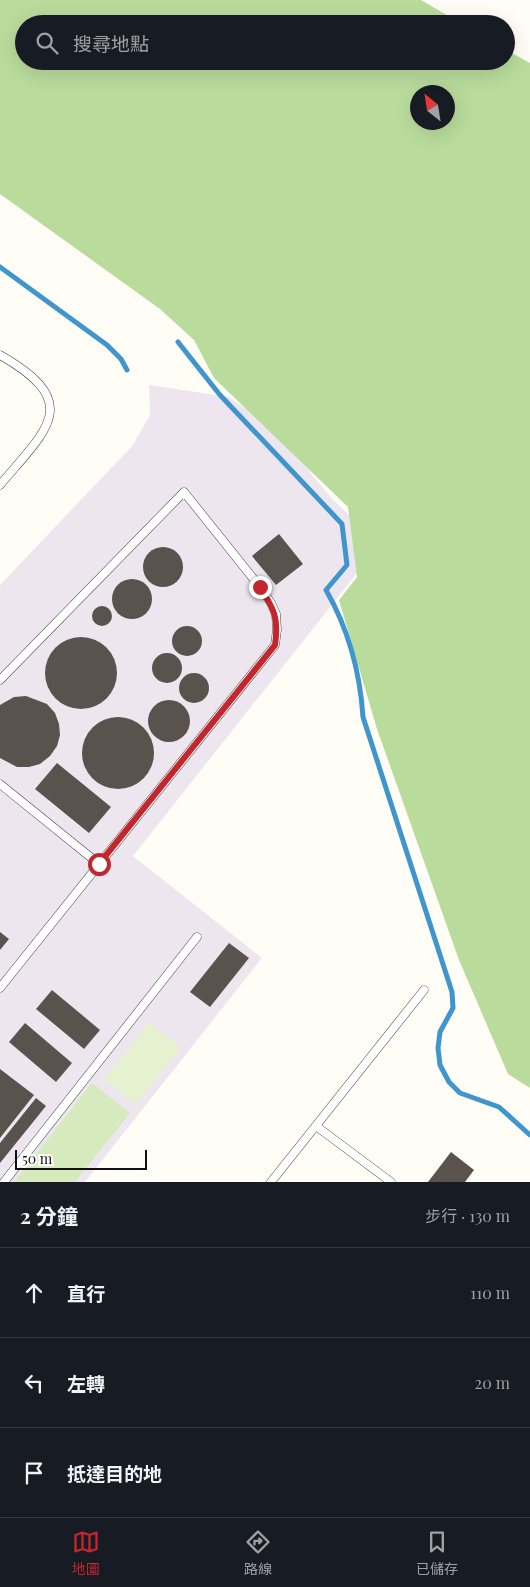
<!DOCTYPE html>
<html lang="zh-TW">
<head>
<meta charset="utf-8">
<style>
	body { margin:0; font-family:"Playfair Display","Noto Sans TC",serif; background:#20242c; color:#f1f3f6 }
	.compass { position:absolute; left:410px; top:85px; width:45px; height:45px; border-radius:50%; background:#171b24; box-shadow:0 5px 20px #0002; rotate:330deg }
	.scale { position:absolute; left:15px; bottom:12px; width:132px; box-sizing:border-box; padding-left:5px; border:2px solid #111; border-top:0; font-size:14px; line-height:18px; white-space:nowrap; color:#111; -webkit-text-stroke:4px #fff; paint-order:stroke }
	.stop { position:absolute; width:15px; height:15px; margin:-11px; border:4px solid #c4262e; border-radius:50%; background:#fff }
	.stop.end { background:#c4262e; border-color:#fff; box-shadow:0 1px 5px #0008 }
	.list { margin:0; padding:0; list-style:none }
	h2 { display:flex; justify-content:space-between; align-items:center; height:65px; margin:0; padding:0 20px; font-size:21px }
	h2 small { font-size:16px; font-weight:400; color:#9ea1a6 }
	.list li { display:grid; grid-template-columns:32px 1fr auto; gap:15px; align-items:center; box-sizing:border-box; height:90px; padding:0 20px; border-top:1px solid #363941 }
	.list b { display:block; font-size:19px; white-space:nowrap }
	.list em { font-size:16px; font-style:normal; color:#9ea1a6 }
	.icon { flex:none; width:28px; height:28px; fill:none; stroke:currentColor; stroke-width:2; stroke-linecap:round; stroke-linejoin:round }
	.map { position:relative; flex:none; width:530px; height:1182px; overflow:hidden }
	.search { position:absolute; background:#171b24; box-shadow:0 5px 20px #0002; left:15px; right:15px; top:15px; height:55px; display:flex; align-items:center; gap:12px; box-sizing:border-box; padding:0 18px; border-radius:28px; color:#9ea1a6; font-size:19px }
	.sheet { height:335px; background:#171b24 }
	nav { display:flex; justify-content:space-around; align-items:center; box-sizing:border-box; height:70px; border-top:1px solid #363941; background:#171b24; font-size:14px; color:#9ea1a6 }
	nav a { display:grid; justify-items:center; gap:2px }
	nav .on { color:#c4262e }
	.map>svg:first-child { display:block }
	.industrial { fill:#eee6ef }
	.green { fill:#d5ebbd }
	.forest { fill:#b9dc9c; fill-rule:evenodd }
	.pitch { fill:#e6f2cf }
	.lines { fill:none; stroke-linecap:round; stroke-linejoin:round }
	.stream { stroke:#3f96cf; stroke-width:5 }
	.building { fill:#5a524d }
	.service-casing { stroke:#444; stroke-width:9 }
	.service { stroke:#fff; stroke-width:8 }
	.route { stroke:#c4262e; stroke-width:6 }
</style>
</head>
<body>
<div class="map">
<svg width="530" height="1182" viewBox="0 0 530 1182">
	<rect width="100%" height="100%" fill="#fffdf5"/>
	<polygon class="industrial" points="149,385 229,397 252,413 304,459 311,474 334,501 369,533 376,549 133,856 262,958 85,1182 0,1182 0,585 133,445 150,415"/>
	<polygon class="green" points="92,1083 130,1113 75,1182 14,1182"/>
	<path class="forest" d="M 0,0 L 421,0 L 462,24 L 24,24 L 24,61 L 506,61 L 506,50 L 530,63 L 530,1088 L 508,1074 L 459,960 L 377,729 L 339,600 L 357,577 L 348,507 L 214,378 L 194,340 L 160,309 L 0,194 ZM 418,92 L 448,92 L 448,122 L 418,122 Z"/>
	<polygon class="pitch" points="149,1023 181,1048 136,1104 104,1079"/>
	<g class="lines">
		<g class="stream">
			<polyline points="0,267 107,345 121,359 127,370"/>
			<path d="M 178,342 L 220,395 L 342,524 L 347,565 L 326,590 C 349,630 360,672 363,717 L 452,992 L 453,1008 L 440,1032 L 438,1048 L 440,1065 L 449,1082 L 460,1093 L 499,1107 L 530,1135"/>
		</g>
	</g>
	<g class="building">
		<polygon points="279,534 303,564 276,585 252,556"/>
		<circle cx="163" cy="567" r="20"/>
		<circle cx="132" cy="599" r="20"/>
		<circle cx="102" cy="616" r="10"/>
		<circle cx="187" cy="641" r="15"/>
		<circle cx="81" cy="673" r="36"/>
		<circle cx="167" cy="668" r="15"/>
		<circle cx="194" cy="688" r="15"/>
		<polygon points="26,696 47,704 55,713 59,724 60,735 57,746 50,756 40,764 29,767 17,767 0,758 0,705 14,697"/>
		<circle cx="169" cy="721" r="21"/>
		<circle cx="118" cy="753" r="36"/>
		<polygon points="57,763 111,807 89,833 35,789"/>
		<polygon points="0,932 9,939 0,950"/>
		<polygon points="229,943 249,958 210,1007 190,992"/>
		<polygon points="52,990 100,1030 84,1049 36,1009"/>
		<polygon points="25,1023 72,1063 56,1082 9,1042"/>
		<polygon points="0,1069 34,1095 0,1138"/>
		<polygon points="36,1098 46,1106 0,1163 0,1143"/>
		<polygon points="451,1152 474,1170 465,1182 428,1182"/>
	</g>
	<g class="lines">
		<g class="service-casing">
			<g id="service">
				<path d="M 0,355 C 84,403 47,429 0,485"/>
				<polyline points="0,680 184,492 260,587 271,603 276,614 277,630 275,645 0,988"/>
				<polyline points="0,784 99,864"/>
				<polyline points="316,1126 391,1182"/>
				<polyline points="4,1182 197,937"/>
				<polyline points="271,1182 424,990"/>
			</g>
		</g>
		<use href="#service" class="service"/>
	</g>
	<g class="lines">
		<path class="route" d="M 99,864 L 275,645 C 279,618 274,609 260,587"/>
	</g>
</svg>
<svg class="compass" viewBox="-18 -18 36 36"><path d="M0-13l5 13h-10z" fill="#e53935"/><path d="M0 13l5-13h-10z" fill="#9ea1a6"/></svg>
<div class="scale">50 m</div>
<div class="stop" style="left:99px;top:864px"></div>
<div class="stop end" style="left:260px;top:587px"></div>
<div class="search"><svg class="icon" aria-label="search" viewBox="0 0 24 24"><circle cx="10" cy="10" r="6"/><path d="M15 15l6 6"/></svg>搜尋地點</div>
</div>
<section class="sheet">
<h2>2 分鐘<small>步行 · 130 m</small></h2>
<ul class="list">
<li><svg class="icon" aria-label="ahead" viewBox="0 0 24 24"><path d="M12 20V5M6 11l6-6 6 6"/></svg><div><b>直行</b></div><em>110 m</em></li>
<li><svg class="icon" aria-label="left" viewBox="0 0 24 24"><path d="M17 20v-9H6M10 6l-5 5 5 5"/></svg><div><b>左轉</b></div><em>20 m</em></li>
<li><svg class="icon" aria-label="arrive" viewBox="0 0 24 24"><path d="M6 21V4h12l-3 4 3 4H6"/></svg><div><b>抵達目的地</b></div></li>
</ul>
</section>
<nav>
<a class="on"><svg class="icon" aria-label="map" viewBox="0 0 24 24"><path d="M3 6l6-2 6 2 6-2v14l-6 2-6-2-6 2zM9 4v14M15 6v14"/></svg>地圖</a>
<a><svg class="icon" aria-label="directions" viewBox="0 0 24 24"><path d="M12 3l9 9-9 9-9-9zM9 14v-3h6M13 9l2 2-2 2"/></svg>路線</a>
<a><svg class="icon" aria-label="saved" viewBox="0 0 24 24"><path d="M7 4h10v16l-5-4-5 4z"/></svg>已儲存</a>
</nav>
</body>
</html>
